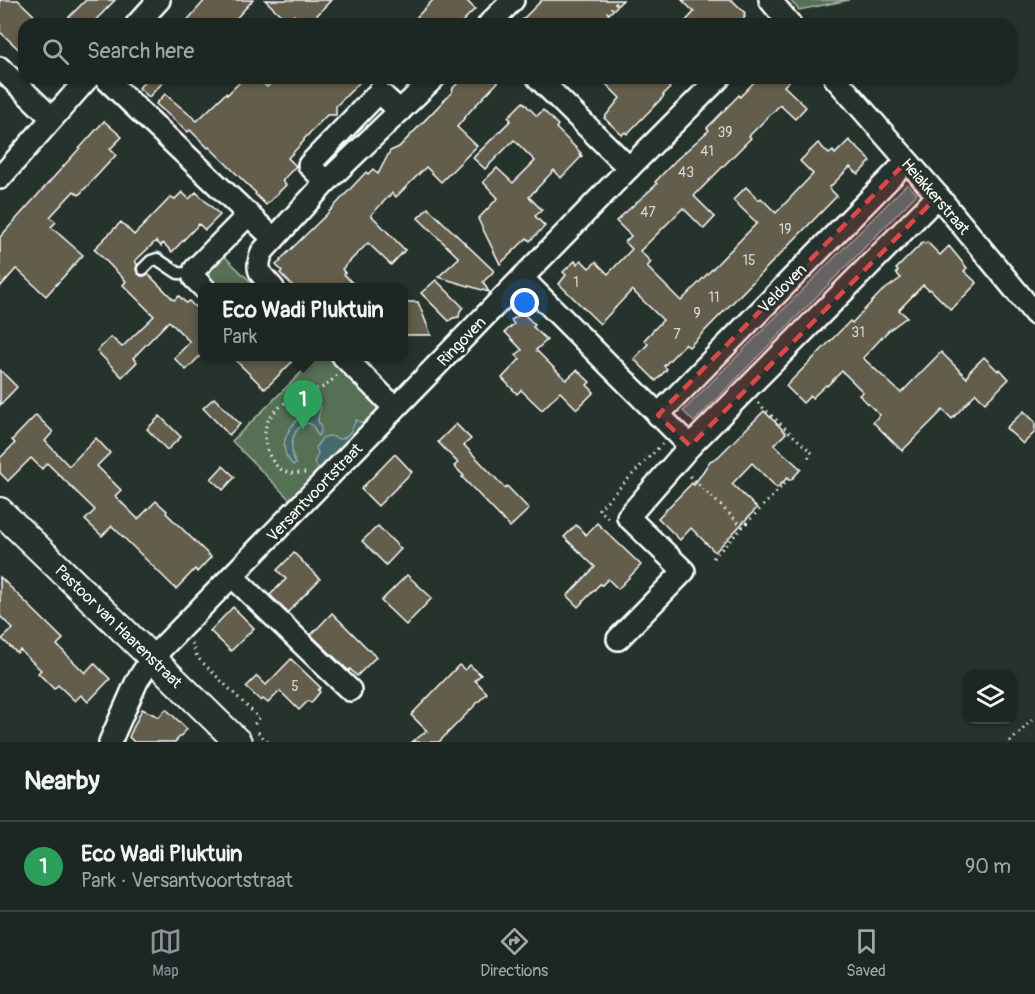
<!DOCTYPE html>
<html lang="en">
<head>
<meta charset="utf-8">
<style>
	body { margin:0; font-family:Pangolin,sans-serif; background:#252e2a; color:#f1f3f6 }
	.controls { position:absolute; right:18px; bottom:18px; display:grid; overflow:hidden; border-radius:12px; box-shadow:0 2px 4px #0004 }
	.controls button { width:54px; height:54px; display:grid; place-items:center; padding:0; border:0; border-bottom:2px solid #3a4340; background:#1c2622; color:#f1f3f6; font:30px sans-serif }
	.you { position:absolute; left:525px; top:303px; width:21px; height:21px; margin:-15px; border:4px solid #fff; border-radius:50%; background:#1a73e8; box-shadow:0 0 0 9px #1a73e833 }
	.badge { display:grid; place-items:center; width:39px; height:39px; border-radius:50%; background:#8c9099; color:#fff; font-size:20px; font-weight:700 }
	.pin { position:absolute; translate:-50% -50px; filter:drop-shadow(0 2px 3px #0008) }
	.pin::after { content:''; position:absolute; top:32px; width:21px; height:18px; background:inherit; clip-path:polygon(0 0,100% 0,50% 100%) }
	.popup { position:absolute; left:198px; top:283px; width:210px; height:78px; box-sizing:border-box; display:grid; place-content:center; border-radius:12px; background:#1c2622; filter:drop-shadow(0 2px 4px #0005); font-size:20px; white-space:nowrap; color:#a0a5a5 }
	.popup b { font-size:22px; color:#f1f3f6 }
	.popup::after { content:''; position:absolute; left:50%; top:100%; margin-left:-12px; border:12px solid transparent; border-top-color:#1c2622 }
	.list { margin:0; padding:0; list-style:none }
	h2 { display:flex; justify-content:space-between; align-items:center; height:78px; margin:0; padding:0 24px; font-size:26px }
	h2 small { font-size:20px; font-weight:400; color:#a0a5a5 }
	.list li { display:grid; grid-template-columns:39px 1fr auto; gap:18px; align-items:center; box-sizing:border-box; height:90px; padding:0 24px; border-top:2px solid #3a4340 }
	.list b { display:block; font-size:22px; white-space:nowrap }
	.list p { margin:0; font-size:20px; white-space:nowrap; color:#a0a5a5 }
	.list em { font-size:20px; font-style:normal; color:#a0a5a5 }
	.icon { flex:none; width:33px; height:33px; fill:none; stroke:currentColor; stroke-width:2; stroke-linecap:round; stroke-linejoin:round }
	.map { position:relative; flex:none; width:1035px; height:742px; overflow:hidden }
	.search { position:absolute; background:#1c2622; box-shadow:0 2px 4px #0004; left:18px; right:18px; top:18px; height:66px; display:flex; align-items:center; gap:15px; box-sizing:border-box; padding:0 21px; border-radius:18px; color:#a0a5a5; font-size:22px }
	.sheet { height:168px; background:#1c2622 }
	nav { display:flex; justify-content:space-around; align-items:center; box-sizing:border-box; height:84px; border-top:2px solid #3a4340; background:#1c2622; font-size:16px; color:#a0a5a5 }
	nav a { display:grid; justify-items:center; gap:3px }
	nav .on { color:#8c9099 }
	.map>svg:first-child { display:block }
	.green { fill:#576f55; stroke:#abb7aa; stroke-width:1.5 }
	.water { fill:#466a6b; stroke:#90a6a6; stroke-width:1.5 }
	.building { fill:#645d4c; stroke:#fff; stroke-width:1.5 }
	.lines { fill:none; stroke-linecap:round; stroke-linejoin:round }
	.service-casing { stroke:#fff; stroke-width:15 }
	.minor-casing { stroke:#fff; stroke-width:26 }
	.tertiary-casing { stroke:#fff; stroke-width:30 }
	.path { stroke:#fff; stroke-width:3; stroke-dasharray:1.5 4.5; stroke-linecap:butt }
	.service { stroke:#26332d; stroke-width:10 }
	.minor { stroke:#26332d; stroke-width:21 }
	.tertiary { stroke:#26332d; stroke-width:26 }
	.marked { fill:#dc4848; fill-opacity:0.2; stroke:#dc4848; stroke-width:4.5; stroke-dasharray:12 8; stroke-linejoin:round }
	.labels { text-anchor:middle; stroke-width:6; stroke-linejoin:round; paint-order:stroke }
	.number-label { font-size:14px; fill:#d8d6d2 }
	.street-label { font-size:16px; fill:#fff; stroke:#26332d }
</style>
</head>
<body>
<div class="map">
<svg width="1035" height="742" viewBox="0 0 1035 742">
	<rect width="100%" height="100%" fill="#26332d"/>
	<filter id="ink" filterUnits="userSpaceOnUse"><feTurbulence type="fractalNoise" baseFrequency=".0167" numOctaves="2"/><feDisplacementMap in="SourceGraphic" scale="12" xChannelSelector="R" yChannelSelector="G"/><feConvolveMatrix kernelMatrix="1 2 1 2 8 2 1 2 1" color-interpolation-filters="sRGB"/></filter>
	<g filter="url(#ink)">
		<g class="green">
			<polygon points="790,0 849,0 799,10"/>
			<polygon points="222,254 256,287 218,287 207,277 203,275"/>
			<polygon points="317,357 329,357 376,404 377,412 292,502 232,441"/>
		</g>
		<g class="water">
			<polygon points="907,184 917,194 694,422 683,411"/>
			<path d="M 314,403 L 321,407 C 320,411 318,415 318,420 C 320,428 324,429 318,436 L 313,426 L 309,423 C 291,426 288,450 296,464 L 293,465 C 271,443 295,421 311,405 Z"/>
			<path d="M 356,420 L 363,423 L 362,426 L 322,468 L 317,467 L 314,462 L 318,454 L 316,447 L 322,438 C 334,433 333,439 341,439 C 348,438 354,426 356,420 Z"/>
		</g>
		<g class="building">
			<polygon points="0,0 18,0 43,24 24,24 24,54 0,32"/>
			<polygon points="86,0 115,0 92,24 62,24"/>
			<polygon points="205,0 253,0 231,24 184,24"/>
			<polygon points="265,0 331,0 309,24 303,24 294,15 288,22"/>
			<polygon points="433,0 466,0 475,9 460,24 410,24"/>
			<polygon points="542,0 623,0 599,24 518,24"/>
			<polygon points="682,0 732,0 745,13 744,15 745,17 739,24 683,24 694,12"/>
			<polygon points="147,78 167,78 149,97 139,88"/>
			<polygon points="244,78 258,78 267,87 277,78 364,78 336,106 336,115 327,115 304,139 304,141 288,158 296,166 282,181 286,185 266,205 255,194 256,193 209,147 208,148 190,130 188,132 156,104 165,94 197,121 226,93 227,95"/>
			<polygon points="463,78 502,78 471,110 457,127 477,146 441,182 426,167 396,197 392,193 371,215 405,250 391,265 368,243 342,269 345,273 344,274 357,288 295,288 280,273 282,271 276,265 281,261 280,260 326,215 366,172 368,174 373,169 378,174 390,151 399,147 452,92 453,88"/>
			<polygon points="600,78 659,78 670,88 663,95 664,96 627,134 625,132 622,135 604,118 620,98"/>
			<polygon points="758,78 792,78 784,86 806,107 795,119 780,105 749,136 751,138 694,196 715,217 704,229 683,208 640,251 651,262 647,267 681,301 757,223 733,200 746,187 759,200 761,198 776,213 813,174 800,161 818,143 829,154 833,151 835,154 849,140 871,161 858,174 850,167 829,188 837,196 689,347 685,344 664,366 667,369 656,381 634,359 648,344 644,340 663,320 632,290 600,324 559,284 566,275 563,272 575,261 577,264 581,260 589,268 596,262 608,274 632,249 625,242 631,236 616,221 657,184 655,182 676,160 707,132 709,130 707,128 739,95 740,97"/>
			<polygon points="523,102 537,116 543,110 558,125 556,128 581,153 579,154 582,156 561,178 554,170 529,197 542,210 535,216 545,226 530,241 527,238 500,264 478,219 498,198 483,182 497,168 513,183 535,161 514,140 485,169 473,158 511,120 508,117"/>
			<polygon points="104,121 122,137 110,149 116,155 79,195 74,191 50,217 56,222 51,227 83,255 46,296 18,270 16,269 0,287 0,237"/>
			<polygon points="182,192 189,199 196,192 220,215 205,230 199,224 172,252 163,243 161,246 156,241 135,261 137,264 136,270 141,276 144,276 148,274 174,300 179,296 186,303 189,301 195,307 201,300 202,300 202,355 202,354 186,370 174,358 190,342 169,321 133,358 137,362 122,377 97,351 111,337 122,347 154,316 123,285 126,281 94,249 121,222 134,235 171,197 175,199"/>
			<polygon points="428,208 494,271 483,282 489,292 438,277 459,258 418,218"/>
			<polygon points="923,242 925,244 927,242 940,255 949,246 967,268 964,271 977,283 951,310 930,289 929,290 923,285 899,310 907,317 888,331 863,358 901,393 941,352 967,378 969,372 984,357 998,371 1000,369 1009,379 985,403 976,393 952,419 943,410 902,451 873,422 880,415 859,395 863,392 842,371 827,386 826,385 812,398 810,396 803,403 786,386 850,321 852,323 880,293 901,278 896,273 898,271 896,269"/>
			<polygon points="436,280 463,307 460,311 459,317 453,318 449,321 421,293"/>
			<polygon points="404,302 418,302 431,335 404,335"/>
			<polygon points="523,313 535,325 533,327 547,340 536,350 566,380 577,370 590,382 587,385 594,392 577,409 560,392 542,410 521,390 517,394 502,378 520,359 516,355 522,350 505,332 514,324 511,320"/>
			<polygon points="232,357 297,357 265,389"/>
			<polygon points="0,370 17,387 0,405"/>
			<polygon points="214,398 240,424 229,435 203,408"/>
			<polygon points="764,411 786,433 774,445 801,469 791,480 788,477 777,488 752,463 732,484 757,508 715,552 691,528 680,540 658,518 692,483 694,485 710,461 718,457"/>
			<polygon points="1024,411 1035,422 1035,432 1023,444 1006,428"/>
			<polygon points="36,415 53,432 45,441 69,466 96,438 110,453 97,466 121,490 115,496 138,519 156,501 167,511 166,513 211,557 197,572 195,569 176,589 112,526 102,536 85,520 95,510 47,463 42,469 31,458 8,481 0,473 0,458 15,443 12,440"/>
			<polygon points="160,416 181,437 167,450 147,429"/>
			<polygon points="456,424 471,439 464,445 505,488 507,486 529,509 510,527 462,477 464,476 454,466 458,463 438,442"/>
			<polygon points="395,454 412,472 378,506 361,489"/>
			<polygon points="223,466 235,477 223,490 211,479"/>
			<polygon points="597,523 641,565 618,589 608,579 602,585 600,584 578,607 567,596 595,567 564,537 576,525 586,535"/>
			<polygon points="378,526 401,549 386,565 362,541"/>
			<polygon points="294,553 320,579 288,612 270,595 286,579 277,570"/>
			<polygon points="407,575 432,598 406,625 381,601"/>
			<polygon points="0,577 63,639 57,645 85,673 94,663 110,679 88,702 81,695 75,701 58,685 54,689 38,673 41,670 20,650 17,653 2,639 13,629 0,616"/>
			<polygon points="233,607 254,628 231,651 210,631"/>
			<polygon points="332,613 376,657 357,676 350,669 349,671 311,635"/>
			<polygon points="291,659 321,688 318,690 320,692 311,703 308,701 299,710 280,691 268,703 263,699 261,701 246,687 257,676 266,685"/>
			<polygon points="459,665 465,670 470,665 481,675 475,680 487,693 439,742 412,742 427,731 411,715"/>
			<polygon points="142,709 159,717 166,709 187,729 175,742 134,742 129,737"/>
		</g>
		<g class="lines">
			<g class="service-casing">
				<polyline id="service" points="143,269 151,261 157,259 178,273 194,274"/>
			</g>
			<g class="minor-casing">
				<g id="minor">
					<polyline points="770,0 790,24"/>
					<polyline points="137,24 159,0"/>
					<polyline points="489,24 513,0"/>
					<polyline points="0,68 52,118"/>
					<polyline points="105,78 274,239"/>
					<polyline points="538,78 629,168"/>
					<polyline points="835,78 938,196 1035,314"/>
					<polyline points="0,178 88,78"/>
					<polyline points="326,182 309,165 379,92 400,111"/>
					<polyline points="522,278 690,446 628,517 684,571 618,639"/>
					<polyline points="204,288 194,278 195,269 249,214"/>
					<path d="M 273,288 C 260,274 255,270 262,252 L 326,182 L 434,78"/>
					<polyline points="343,356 395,408"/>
					<polyline points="658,415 906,162"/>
					<polyline points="690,446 938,196"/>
					<polyline points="232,576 350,690"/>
					<polyline points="110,742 137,681 152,658 629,168 719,78"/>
				</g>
			</g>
			<g class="tertiary-casing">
				<polyline id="tertiary" points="0,511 152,658 238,742"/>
			</g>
			<g class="path">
				<polyline points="607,13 619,0"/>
				<polyline points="758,403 812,453 808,458"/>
				<path d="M 305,473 C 299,473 292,474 286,472 C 267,465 258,432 271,416 C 279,406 293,396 305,391 C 310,389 318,390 323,387 C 328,385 333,379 337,375"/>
				<polyline points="690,476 743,527"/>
				<polyline points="608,518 599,509 662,444"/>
				<polyline points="713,558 789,479"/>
				<polyline points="192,643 197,657 259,718 253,726"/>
				<polyline points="258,732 268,742"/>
				<polyline points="1010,742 1035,717"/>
			</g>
			<use href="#service" class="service"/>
			<use href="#minor" class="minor"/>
			<use href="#tertiary" class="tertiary"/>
		</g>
	</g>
	<path class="marked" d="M 906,162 L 938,196 L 690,446 L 658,415 Z"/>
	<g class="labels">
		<g class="number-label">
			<text x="725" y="137">39</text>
			<text x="707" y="156">41</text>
			<text x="686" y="177">43</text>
			<text x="648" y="217">47</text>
			<text x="785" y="234">19</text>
			<text x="749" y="265">15</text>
			<text x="576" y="287">1</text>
			<text x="714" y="302">11</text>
			<text x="697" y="318">9</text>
			<text x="858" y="337">31</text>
			<text x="677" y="339">7</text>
			<text x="295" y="691">5</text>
		</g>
		<g class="street-label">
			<text transform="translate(936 196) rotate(49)" y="6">Heiakkerstraat</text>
			<text transform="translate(782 288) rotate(-46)" y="6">Veldoven</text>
			<text transform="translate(461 341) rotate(-46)" y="6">Ringoven</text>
			<text transform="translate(314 492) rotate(-46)" y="6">Versantvoortstraat</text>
			<text transform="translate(119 626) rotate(44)" y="6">Pastoor van Haarenstraat</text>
		</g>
	</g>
</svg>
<div class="controls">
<button><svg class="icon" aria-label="layers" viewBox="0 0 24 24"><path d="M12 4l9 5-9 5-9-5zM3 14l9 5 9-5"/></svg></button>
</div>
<div class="you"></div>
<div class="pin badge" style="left:303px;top:430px;background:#2e9e5b">1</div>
<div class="popup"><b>Eco Wadi Pluktuin</b>Park</div>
<div class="search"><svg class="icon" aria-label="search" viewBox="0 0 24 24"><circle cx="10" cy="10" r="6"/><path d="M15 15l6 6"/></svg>Search here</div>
</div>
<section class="sheet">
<h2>Nearby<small></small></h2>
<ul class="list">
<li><span class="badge" style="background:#2e9e5b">1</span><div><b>Eco Wadi Pluktuin</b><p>Park · Versantvoortstraat</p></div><em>90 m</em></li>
</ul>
</section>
<nav>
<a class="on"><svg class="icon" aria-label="map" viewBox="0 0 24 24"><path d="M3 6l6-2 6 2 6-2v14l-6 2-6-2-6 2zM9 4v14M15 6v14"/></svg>Map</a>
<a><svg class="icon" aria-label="directions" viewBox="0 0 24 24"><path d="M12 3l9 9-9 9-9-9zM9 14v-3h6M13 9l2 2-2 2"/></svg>Directions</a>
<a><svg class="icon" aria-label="saved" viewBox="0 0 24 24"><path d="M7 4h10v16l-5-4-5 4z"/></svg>Saved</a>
</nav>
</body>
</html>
